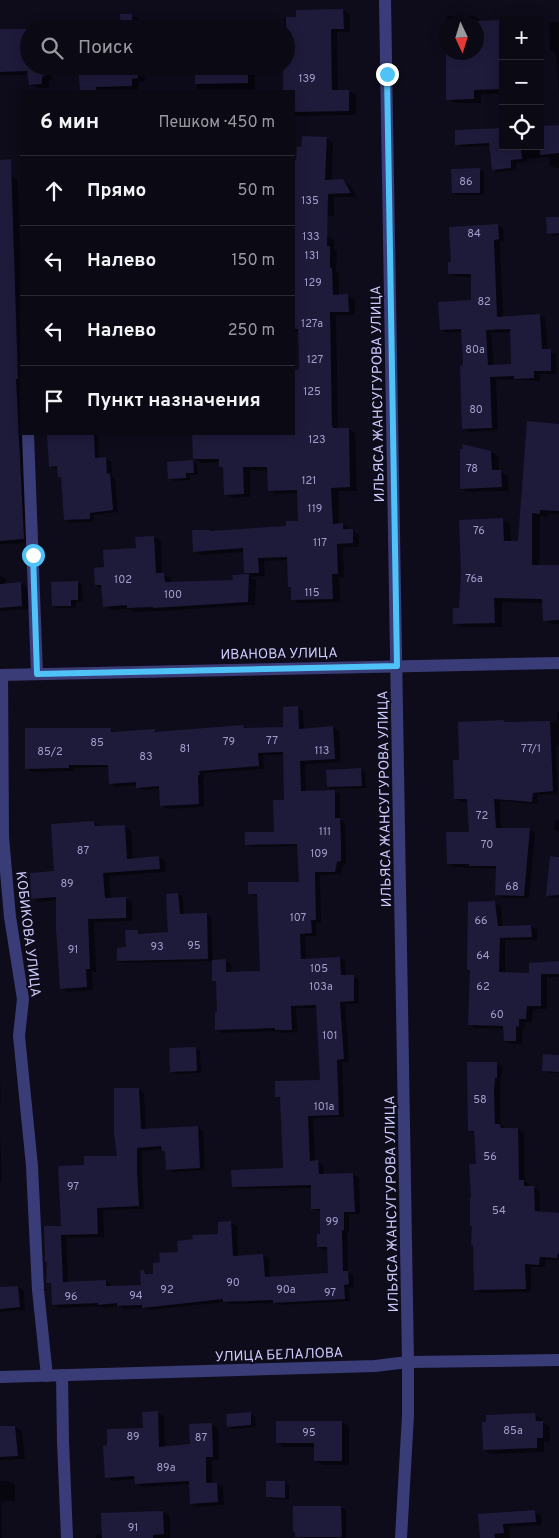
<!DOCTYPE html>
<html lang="ru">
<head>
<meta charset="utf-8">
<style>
	body { margin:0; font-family:Overpass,sans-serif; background:#13121d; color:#f1f3f6 }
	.controls { position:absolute; right:15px; top:15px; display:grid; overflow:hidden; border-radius:0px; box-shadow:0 2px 12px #0003 }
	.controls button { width:45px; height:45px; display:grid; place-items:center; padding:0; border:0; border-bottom:1px solid #2a2a34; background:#0a0914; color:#f1f3f6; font:25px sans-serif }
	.compass { position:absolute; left:439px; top:15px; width:45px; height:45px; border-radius:50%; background:#0a0914; box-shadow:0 2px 12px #0003; rotate:176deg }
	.stop { position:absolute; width:15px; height:15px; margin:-11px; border:4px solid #4fc3f7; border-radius:50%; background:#fff }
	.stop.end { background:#4fc3f7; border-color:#fff; box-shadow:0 1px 5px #0008 }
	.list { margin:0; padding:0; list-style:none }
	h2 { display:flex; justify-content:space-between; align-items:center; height:65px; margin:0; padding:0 20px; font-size:21px }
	h2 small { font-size:16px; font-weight:400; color:#999aa0 }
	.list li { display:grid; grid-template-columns:32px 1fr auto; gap:15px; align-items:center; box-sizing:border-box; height:70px; padding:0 20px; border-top:1px solid #2a2a34 }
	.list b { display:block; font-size:19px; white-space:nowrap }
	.list em { font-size:16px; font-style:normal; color:#999aa0 }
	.icon { flex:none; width:28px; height:28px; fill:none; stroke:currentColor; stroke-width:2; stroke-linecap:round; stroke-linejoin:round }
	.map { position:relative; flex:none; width:559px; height:1538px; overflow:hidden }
	.search { position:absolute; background:#0a0914; box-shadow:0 2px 12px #0003; left:20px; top:20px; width:275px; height:55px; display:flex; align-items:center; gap:12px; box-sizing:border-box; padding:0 18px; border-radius:28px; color:#999aa0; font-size:19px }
	.panel { position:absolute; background:#0a0914; box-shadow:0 2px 12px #0003; left:20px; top:90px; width:275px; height:345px; border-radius:0px }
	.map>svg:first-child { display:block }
	.shadow { fill:#0007; fill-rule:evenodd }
	.building { fill:#1e1a3a; fill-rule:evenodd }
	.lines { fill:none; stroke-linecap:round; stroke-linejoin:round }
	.street { stroke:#3a3c77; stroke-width:12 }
	.route { stroke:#4fc3f7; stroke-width:6 }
	.labels { text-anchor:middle; stroke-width:4; stroke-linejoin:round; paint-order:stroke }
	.number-label { font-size:11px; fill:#a09ecb }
	.street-label { font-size:14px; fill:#cccafb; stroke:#0e0c1b }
</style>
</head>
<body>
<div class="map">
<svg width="559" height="1538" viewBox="0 0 559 1538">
	<rect width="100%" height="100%" fill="#0e0c1b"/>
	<g class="shadow">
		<polygon points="343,10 350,14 350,32 337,32 338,92 349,91 356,95 356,115 294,116 294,91 284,91 284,66 286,66 286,29 285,29 284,18 297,18 297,11"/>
		<polygon points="132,15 139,19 139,29 122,29"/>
		<polygon points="447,16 473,16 480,20 480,22 503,21 503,93 481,94 481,103 455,103 448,99 476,52 476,22 447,22"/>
		<polygon points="549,22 559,22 559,101 556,53 550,50"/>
		<polygon points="0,33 29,66 144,66 145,81 138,82 139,91 80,91 80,69 51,70 52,79 48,81 49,88 37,88 31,85 29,75 0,75"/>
		<polygon points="254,66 255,91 174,91 197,90 196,67"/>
		<polygon points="559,126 559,168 555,168 550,165 549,157 527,159 528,161 516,163 517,170 498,172 493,169 491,146 462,147 457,144 456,132 503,146 540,146"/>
		<polygon points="326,138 333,142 332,181 342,181 350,185 357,197 334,197 334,216 294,214 294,162 298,162 303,148"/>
		<polygon points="479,170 484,172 484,195 458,195 453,193"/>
		<polygon points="0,176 11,176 18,180 21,280 21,434 25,434 30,543 0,544"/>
		<polygon points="559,218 559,235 553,236 548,233"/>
		<path d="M 497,225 L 503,228 L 504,242 L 500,242 L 503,317 L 539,315 L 545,318 L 548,351 L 556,354 L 557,374 L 539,374 L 540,381 L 496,379 L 498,430 L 469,432 L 463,428 L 465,367 L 463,332 L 447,333 L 441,330 L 473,301 L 472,277 L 456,277 L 450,274 L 452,263 ZM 512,332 L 512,366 L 494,366 L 491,333 Z"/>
		<polygon points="294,235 327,236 334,240 334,249 337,251 336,272 339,273 339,296 348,296 355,300 355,315 336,315 338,430 349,429 355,433 357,491 338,491 339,525 343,524 350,528 350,530 359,534 359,547 343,547 344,577 339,577 340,602 299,603 292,599 292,588 289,586 288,560 264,561 265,576 250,577 256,580 255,605 161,611 135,612 130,609 111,610 104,606 103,589 96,585 106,568 154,537 161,541 162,574 171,578 171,583 234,581 234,576 250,576 245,573 244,552 201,555 194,551 212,533 288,527 299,522 298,493 276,494 270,490 269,471 250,470 250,497 232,498 225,494 225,469 220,466 220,462 201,463 194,459 194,434 294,434 294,371 300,371 299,333 294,330"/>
		<polygon points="559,425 559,514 548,514 548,517 540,516 539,566 559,566 559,624 552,624 544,620 544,603 502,602 502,627 462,627 454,623 503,520 510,524 511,542 519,542"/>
		<polygon points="49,434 98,434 99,459 106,458 111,461 112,476 115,478 118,512 94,515 94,521 70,523 65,520 62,479 59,477 58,469 51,466"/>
		<polygon points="464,450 491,452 498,456 499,471 508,476 509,491 468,492 461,488"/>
		<polygon points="192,461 197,464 198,475 190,475 190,480 174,481 170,479"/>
		<polygon points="0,575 6,579 6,585 20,583 27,587 29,609 0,611"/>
		<polygon points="77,582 82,585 83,602 76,602 76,608 58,608 53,606"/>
		<polygon points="298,708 303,711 304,729 333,727 339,731 341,762 305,764 306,792 334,791 340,794 340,820 345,823 346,864 343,865 341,874 320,875 321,923 316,923 317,936 305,936 306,960 340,958 345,961 346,976 353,976 359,979 359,1004 345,1004 349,1062 342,1062 344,1117 313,1118 315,1162 323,1165 324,1175 353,1174 359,1178 360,1214 349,1214 349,1232 347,1232 348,1272 353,1275 354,1287 349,1288 350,1301 280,1305 276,1303 230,1304 226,1302 149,1310 145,1308 124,1309 120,1306 105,1308 101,1306 59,1308 53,1304 53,1285 48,1282 48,1263 46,1262 62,1227 85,1166 118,1158 139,1089 144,1093 146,1130 198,1127 203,1131 205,1170 173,1172 167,1169 166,1153 163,1149 142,1151 142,1177 144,1209 103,1210 104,1237 66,1238 68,1283 106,1281 111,1284 111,1287 142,1286 143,1272 150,1275 155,1275 161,1263 179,1253 220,1235 231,1223 237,1226 238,1257 263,1255 269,1258 270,1278 329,1274 329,1250 324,1250 318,1247 322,1235 322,1212 313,1209 312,1188 239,1189 233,1186 285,1169 282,1099 276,1096 322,1081 317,1008 296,1008 297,1032 282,1033 279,1031 222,1033 217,1030 218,1013 218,983 213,980 225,961 231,964 231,973 261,972 258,897 250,893 300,883 299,846 252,847 246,844 275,833 286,801 284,755 263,755 264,769 204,773 205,777 203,778 204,807 167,809 161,805 161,789 143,790 138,787 138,785 116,787 111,784 109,767 74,768 74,771 32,772 27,768 110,729 116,732 155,730 160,733 243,726 248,729 285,728"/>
		<polygon points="557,712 559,712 559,746 556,746 558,794 538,795 537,804 500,801 501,829 529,829 535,833 529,898 502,898 497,894 497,869 454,867 449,864 470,833 469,802 461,802 455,799 461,762 503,721 508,724 557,722"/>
		<polygon points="360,770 365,772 366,788 333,789 328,787"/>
		<polygon points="555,820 559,820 559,832 554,830"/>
		<polygon points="94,822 101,827 124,826 131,830 133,859 158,857 165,861 166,872 109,876 111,899 125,898 132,902 132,921 94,922 96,972 92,972 93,990 68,992 61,988 57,900 39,902 33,898 56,872"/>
		<polygon points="551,856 559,856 559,897 552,898 548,895"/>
		<polygon points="178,894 183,897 184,915 207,914 211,917 213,961 123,963 118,961 138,931 142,934 170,933"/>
		<polygon points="495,903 501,906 503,927 531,926 537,930 537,940 505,940 505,974 530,974 559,962 559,977 547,977 547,1009 533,1009 532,1022 525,1022 525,1029 522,1029 522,1044 511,1044 505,1041 505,1029 475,1028 469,1024 471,971 469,969"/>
		<polygon points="195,1049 200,1051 201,1073 176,1074 171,1071"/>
		<polygon points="559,1056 559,1073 548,1073 543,1070"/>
		<polygon points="496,1063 502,1066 500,1096 501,1125 506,1128 518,1129 524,1133 525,1182 530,1184 530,1187 539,1190 540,1213 559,1214 559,1260 545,1260 545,1267 531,1267 531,1292 481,1293 476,1290 478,1165 475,1134 469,1130"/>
		<polygon points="0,1076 1,1102 0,1102"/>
		<polygon points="0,1133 2,1181 0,1181"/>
		<polygon points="18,1287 24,1291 25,1310 0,1312 0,1288"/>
		<polygon points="158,1413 164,1416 165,1448 191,1446 190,1425 212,1424 218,1428 219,1460 212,1460 212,1484 217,1484 223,1487 224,1505 197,1507 191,1503 190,1484 142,1487 136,1483 135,1479 113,1481 107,1477"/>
		<polygon points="250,1414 255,1416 256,1427 233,1429 228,1426"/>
		<polygon points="535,1415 542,1419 542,1422 550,1427 550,1442 544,1442 544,1452 491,1454 484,1450"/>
		<polygon points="342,1422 349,1426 349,1465 323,1465 315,1461 315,1447 284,1447 277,1442"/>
		<polygon points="15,1427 22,1431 25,1459 0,1460 0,1428"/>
		<polygon points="0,1481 9,1481 15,1484 15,1501 1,1502 2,1538 0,1538"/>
		<polygon points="284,1482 289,1485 289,1500 272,1499 267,1497"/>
		<polygon points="294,1507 341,1507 346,1510 346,1538 301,1538 297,1536"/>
		<polygon points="163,1512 170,1516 170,1538 96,1538 96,1535 103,1534"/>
		<polygon points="535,1512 541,1515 542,1525 509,1527 510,1538 481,1538 479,1515"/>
	</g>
	<g class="building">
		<polygon points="343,9 344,29 331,29 332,90 349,90 349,111 294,112 294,91 283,91 283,66 286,66 286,17 296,17 296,10"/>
		<polygon points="120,14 132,14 133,29 121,29"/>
		<polygon points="503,20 503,89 474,90 474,99 446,100 446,52 478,52 477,21"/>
		<polygon points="0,29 29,29 29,66 62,66 42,77 42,84 29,85 27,71 0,72"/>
		<polygon points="78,66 138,66 138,78 132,79 132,86 96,87 96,91 80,91"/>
		<polygon points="195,66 248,66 248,83 195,84"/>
		<polygon points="559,125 559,153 540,155 540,126"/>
		<polygon points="503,128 503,146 521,146 522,159 511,160 511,168 492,170 489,143 455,145 455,130"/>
		<polygon points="302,136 327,137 325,180 343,179 351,193 328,194 327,246 330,246 330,268 332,268 333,295 348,294 349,312 330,312 332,425 333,428 349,428 350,487 331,488 333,524 343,523 343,529 353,529 353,543 337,544 338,574 332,574 333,599 291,600 291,587 288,587 287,557 258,558 259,573 244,573 243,548 193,552 192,530 210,530 210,531 286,526 286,521 298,521 297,490 268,491 267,467 243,467 244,494 224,495 223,467 219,467 219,459 193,459 192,434 294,434 294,370 299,369 298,329 294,329 294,160 296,160 297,146 301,147"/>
		<polygon points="11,159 18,379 16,379 24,539 0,541 0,160"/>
		<polygon points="480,168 480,193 452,193 451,169"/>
		<polygon points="546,217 559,217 559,233 547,234"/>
		<path d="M 498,224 L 499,239 L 494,240 L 497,317 L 540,314 L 542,349 L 551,349 L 551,371 L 534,371 L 534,378 L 514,379 L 514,376 L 490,377 L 492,428 L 462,429 L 460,366 L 463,365 L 461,329 L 440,330 L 438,302 L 471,300 L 471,274 L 448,274 L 448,262 L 451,262 L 449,227 ZM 510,329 L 511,364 L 488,365 L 486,330 Z"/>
		<polygon points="527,421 559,424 559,511 540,510 540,514 532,513 532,565 559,565 559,620 543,621 542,599 494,598 495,623 453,624 453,608 459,608 461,573 459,520 503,518 504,541 518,541"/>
		<polygon points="47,434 94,434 95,458 106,457 107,474 110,473 113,510 90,513 90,519 64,520 61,477 58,478 57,466 49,467"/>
		<polygon points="462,444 491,451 492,470 501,470 502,487 460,489 460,449 463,449"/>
		<polygon points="193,460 194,473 186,473 186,478 168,479 167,462"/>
		<polygon points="154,536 156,573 164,573 165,582 233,580 232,575 249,574 248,602 153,608 153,607 127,608 127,605 103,607 101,585 95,585 94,568 104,567 103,550 136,548 135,537"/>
		<polygon points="78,581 78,600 71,600 71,606 52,606 51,582"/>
		<polygon points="21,582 22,606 0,608 0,584"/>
		<polygon points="298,706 299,729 333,726 335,759 300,761 301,791 335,790 335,818 340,818 341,841 341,861 337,862 335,872 315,872 316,920 311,920 312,933 300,934 301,959 340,957 341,975 354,975 354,1001 340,1002 344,1059 337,1060 339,1115 308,1116 310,1161 318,1160 319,1174 353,1173 355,1212 344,1212 344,1230 342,1230 343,1271 348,1271 349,1284 344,1285 345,1299 273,1303 273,1300 223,1302 223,1299 142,1308 142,1305 117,1306 117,1303 98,1305 98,1303 52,1305 51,1283 55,1283 46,1283 47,1262 45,1262 44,1226 61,1226 58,1166 84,1165 84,1156 117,1156 114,1134 114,1088 139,1088 141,1129 198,1126 200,1168 166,1170 165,1151 162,1151 161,1146 137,1148 137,1173 139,1206 97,1208 98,1234 61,1235 63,1282 106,1280 106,1286 141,1285 140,1271 144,1270 145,1274 153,1274 153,1263 160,1262 159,1253 178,1252 177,1241 193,1239 192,1235 218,1234 218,1222 231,1221 233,1256 263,1254 265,1277 328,1273 327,1247 317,1247 317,1234 320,1234 320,1209 311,1209 311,1185 232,1187 231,1170 283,1168 280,1097 275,1097 275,1081 320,1080 316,1005 291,1006 292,1030 275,1030 275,1028 215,1030 215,1012 217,1012 216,981 212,981 212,960 226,959 226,972 260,971 257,894 248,894 248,882 299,882 297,844 245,845 245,832 274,832 273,800 284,800 283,752 258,753 259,766 199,771 200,775 198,775 199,804 160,806 159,786 136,788 136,782 109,784 108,765 69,765 69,768 25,769 25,728 111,728 111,732 155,729 155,732 243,725 244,728 283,727 283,707"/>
		<polygon points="504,720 504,722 550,721 553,791 533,793 532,802 494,799 496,828 530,828 524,896 495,895 496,866 469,866 469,864 447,864 446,832 469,832 467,799 454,799 453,760 459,760 458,722"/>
		<polygon points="361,768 362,786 327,787 326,770"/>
		<polygon points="94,821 95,826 125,825 127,859 159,856 160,869 103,873 105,898 126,897 126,918 88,919 90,969 86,969 87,987 60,989 56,929 56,897 31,899 30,873 54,871 51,824"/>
		<polygon points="550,856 559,857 559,895 546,896"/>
		<polygon points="178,893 180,914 207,913 208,959 117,961 117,948 126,947 125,930 138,930 138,934 168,932 166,894"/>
		<polygon points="495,901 498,926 531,925 532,937 500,938 499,972 529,973 529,963 559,961 559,974 541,974 541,1006 527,1006 526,1019 519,1019 519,1027 516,1026 516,1041 504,1041 503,1026 468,1025 470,970 467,970 468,902"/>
		<polygon points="196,1047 197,1071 170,1072 169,1048"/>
		<polygon points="543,1054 559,1055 559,1072 542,1071"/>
		<polygon points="467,1062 497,1062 497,1078 495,1078 494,1092 495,1124 500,1124 501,1128 518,1128 519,1180 524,1180 524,1186 534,1186 535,1211 559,1213 559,1254 557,1254 557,1258 540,1257 539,1265 525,1264 526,1289 474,1290 473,1245 471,1245 472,1226 470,1226 470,1197 471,1197 469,1164 476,1164 474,1131 468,1131"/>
		<polygon points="18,1286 20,1307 0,1309 0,1287"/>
		<polygon points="158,1411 159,1447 190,1444 189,1424 212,1423 213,1457 206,1457 206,1483 217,1483 218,1502 190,1504 189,1481 135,1484 134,1476 105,1478 103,1446 107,1445 107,1429 143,1428 142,1412"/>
		<polygon points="251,1412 251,1425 227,1427 226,1414"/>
		<polygon points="535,1413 536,1421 543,1421 543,1438 537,1438 537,1448 483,1450 482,1422 486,1422 486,1415"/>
		<polygon points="276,1421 342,1421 342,1461 314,1461 314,1443 276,1443"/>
		<polygon points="0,1426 15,1426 18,1456 0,1457"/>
		<polygon points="266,1481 285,1481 285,1498 266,1497"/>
		<polygon points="293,1506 341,1506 342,1537 295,1537 295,1532 293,1532"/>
		<polygon points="535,1510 536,1522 503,1524 504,1533 494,1534 495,1538 480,1538 478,1514"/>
		<polygon points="163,1511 164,1534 153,1535 153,1538 102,1538 101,1513"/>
	</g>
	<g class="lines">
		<g class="street">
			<polyline points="385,0 408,1362 408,1415 401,1538"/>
			<polyline points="28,434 37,674"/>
			<polyline points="0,675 559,663"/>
			<polyline points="2,675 3,837 10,917 23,999 19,1036 32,1166 38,1290 47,1376"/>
			<polyline points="62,1375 63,1441 67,1538"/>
			<polyline points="0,1377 375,1366 408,1362 559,1360"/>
		</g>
	</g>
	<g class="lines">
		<polyline class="route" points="33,555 37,674 397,666 387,74"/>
	</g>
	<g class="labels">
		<g class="number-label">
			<text x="307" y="82">139</text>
			<text x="466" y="185">86</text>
			<text x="310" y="204">135</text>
			<text x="474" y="237">84</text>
			<text x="311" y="240">133</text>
			<text x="312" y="259">131</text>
			<text x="313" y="286">129</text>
			<text x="484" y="305">82</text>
			<text x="312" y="327">127а</text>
			<text x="475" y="353">80а</text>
			<text x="315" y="363">127</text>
			<text x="312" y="395">125</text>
			<text x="476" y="413">80</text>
			<text x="317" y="443">123</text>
			<text x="472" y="472">78</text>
			<text x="309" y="484">121</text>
			<text x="315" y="512">119</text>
			<text x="479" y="534">76</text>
			<text x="320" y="546">117</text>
			<text x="474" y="582">76а</text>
			<text x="123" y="583">102</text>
			<text x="312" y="596">115</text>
			<text x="173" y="598">100</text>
			<text x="272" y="744">77</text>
			<text x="229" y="745">79</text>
			<text x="97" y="746">85</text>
			<text x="185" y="752">81</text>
			<text x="531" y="752">77/1</text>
			<text x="322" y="754">113</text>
			<text x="50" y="755">85/2</text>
			<text x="146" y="760">83</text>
			<text x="482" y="819">72</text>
			<text x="325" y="835">111</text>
			<text x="487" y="848">70</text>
			<text x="83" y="854">87</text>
			<text x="319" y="857">109</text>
			<text x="67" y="887">89</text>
			<text x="512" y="890">68</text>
			<text x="298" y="921">107</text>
			<text x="481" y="924">66</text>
			<text x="194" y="949">95</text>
			<text x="157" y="950">93</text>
			<text x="73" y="953">91</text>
			<text x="483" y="959">64</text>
			<text x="319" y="972">105</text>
			<text x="321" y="990">103а</text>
			<text x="483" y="990">62</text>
			<text x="497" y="1018">60</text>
			<text x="330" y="1039">101</text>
			<text x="480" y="1103">58</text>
			<text x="324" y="1110">101а</text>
			<text x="490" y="1160">56</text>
			<text x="73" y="1190">97</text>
			<text x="499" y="1214">54</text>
			<text x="332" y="1225">99</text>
			<text x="233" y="1286">90</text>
			<text x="167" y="1293">92</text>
			<text x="286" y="1293">90а</text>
			<text x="330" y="1296">97</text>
			<text x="136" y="1299">94</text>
			<text x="71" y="1300">96</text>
			<text x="513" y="1434">85а</text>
			<text x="309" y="1436">95</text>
			<text x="133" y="1440">89</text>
			<text x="201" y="1441">87</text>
			<text x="166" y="1471">89а</text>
			<text x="133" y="1531">91</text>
		</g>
		<g class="street-label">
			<text transform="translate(377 394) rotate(-91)" y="5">ИЛЬЯСА ЖАНСУГУРОВА УЛИЦА</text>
			<text transform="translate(279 653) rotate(-1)" y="5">ИВАНОВА УЛИЦА</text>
			<text transform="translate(384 799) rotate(-91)" y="5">ИЛЬЯСА ЖАНСУГУРОВА УЛИЦА</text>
			<text transform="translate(29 934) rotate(83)" y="5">КОБИКОВА УЛИЦА</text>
			<text transform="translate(391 1204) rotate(-91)" y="5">ИЛЬЯСА ЖАНСУГУРОВА УЛИЦА</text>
			<text transform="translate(279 1354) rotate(-2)" y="5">УЛИЦА БЕЛАЛОВА</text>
		</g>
	</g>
</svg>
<div class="controls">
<button>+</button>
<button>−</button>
<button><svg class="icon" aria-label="locate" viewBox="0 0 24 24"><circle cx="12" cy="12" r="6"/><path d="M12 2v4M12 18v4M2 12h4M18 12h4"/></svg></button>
</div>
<svg class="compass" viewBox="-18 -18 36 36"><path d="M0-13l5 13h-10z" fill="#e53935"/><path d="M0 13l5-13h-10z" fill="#999aa0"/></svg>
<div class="stop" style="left:33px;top:555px"></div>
<div class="stop end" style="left:387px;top:74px"></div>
<div class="search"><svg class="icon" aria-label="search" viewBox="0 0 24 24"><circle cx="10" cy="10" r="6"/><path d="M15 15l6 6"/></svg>Поиск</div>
<section class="panel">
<h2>6 мин<small>Пешком · 450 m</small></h2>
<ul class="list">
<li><svg class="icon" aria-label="ahead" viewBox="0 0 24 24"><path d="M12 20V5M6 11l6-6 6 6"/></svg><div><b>Прямо</b></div><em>50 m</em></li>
<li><svg class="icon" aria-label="left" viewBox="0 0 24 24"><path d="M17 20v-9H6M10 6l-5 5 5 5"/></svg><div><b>Налево</b></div><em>150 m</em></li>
<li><svg class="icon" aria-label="left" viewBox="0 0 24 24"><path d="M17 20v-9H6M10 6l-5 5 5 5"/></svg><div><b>Налево</b></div><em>250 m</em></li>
<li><svg class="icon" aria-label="arrive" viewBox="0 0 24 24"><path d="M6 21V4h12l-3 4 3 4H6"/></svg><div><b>Пункт назначения</b></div></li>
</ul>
</section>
</div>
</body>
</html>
